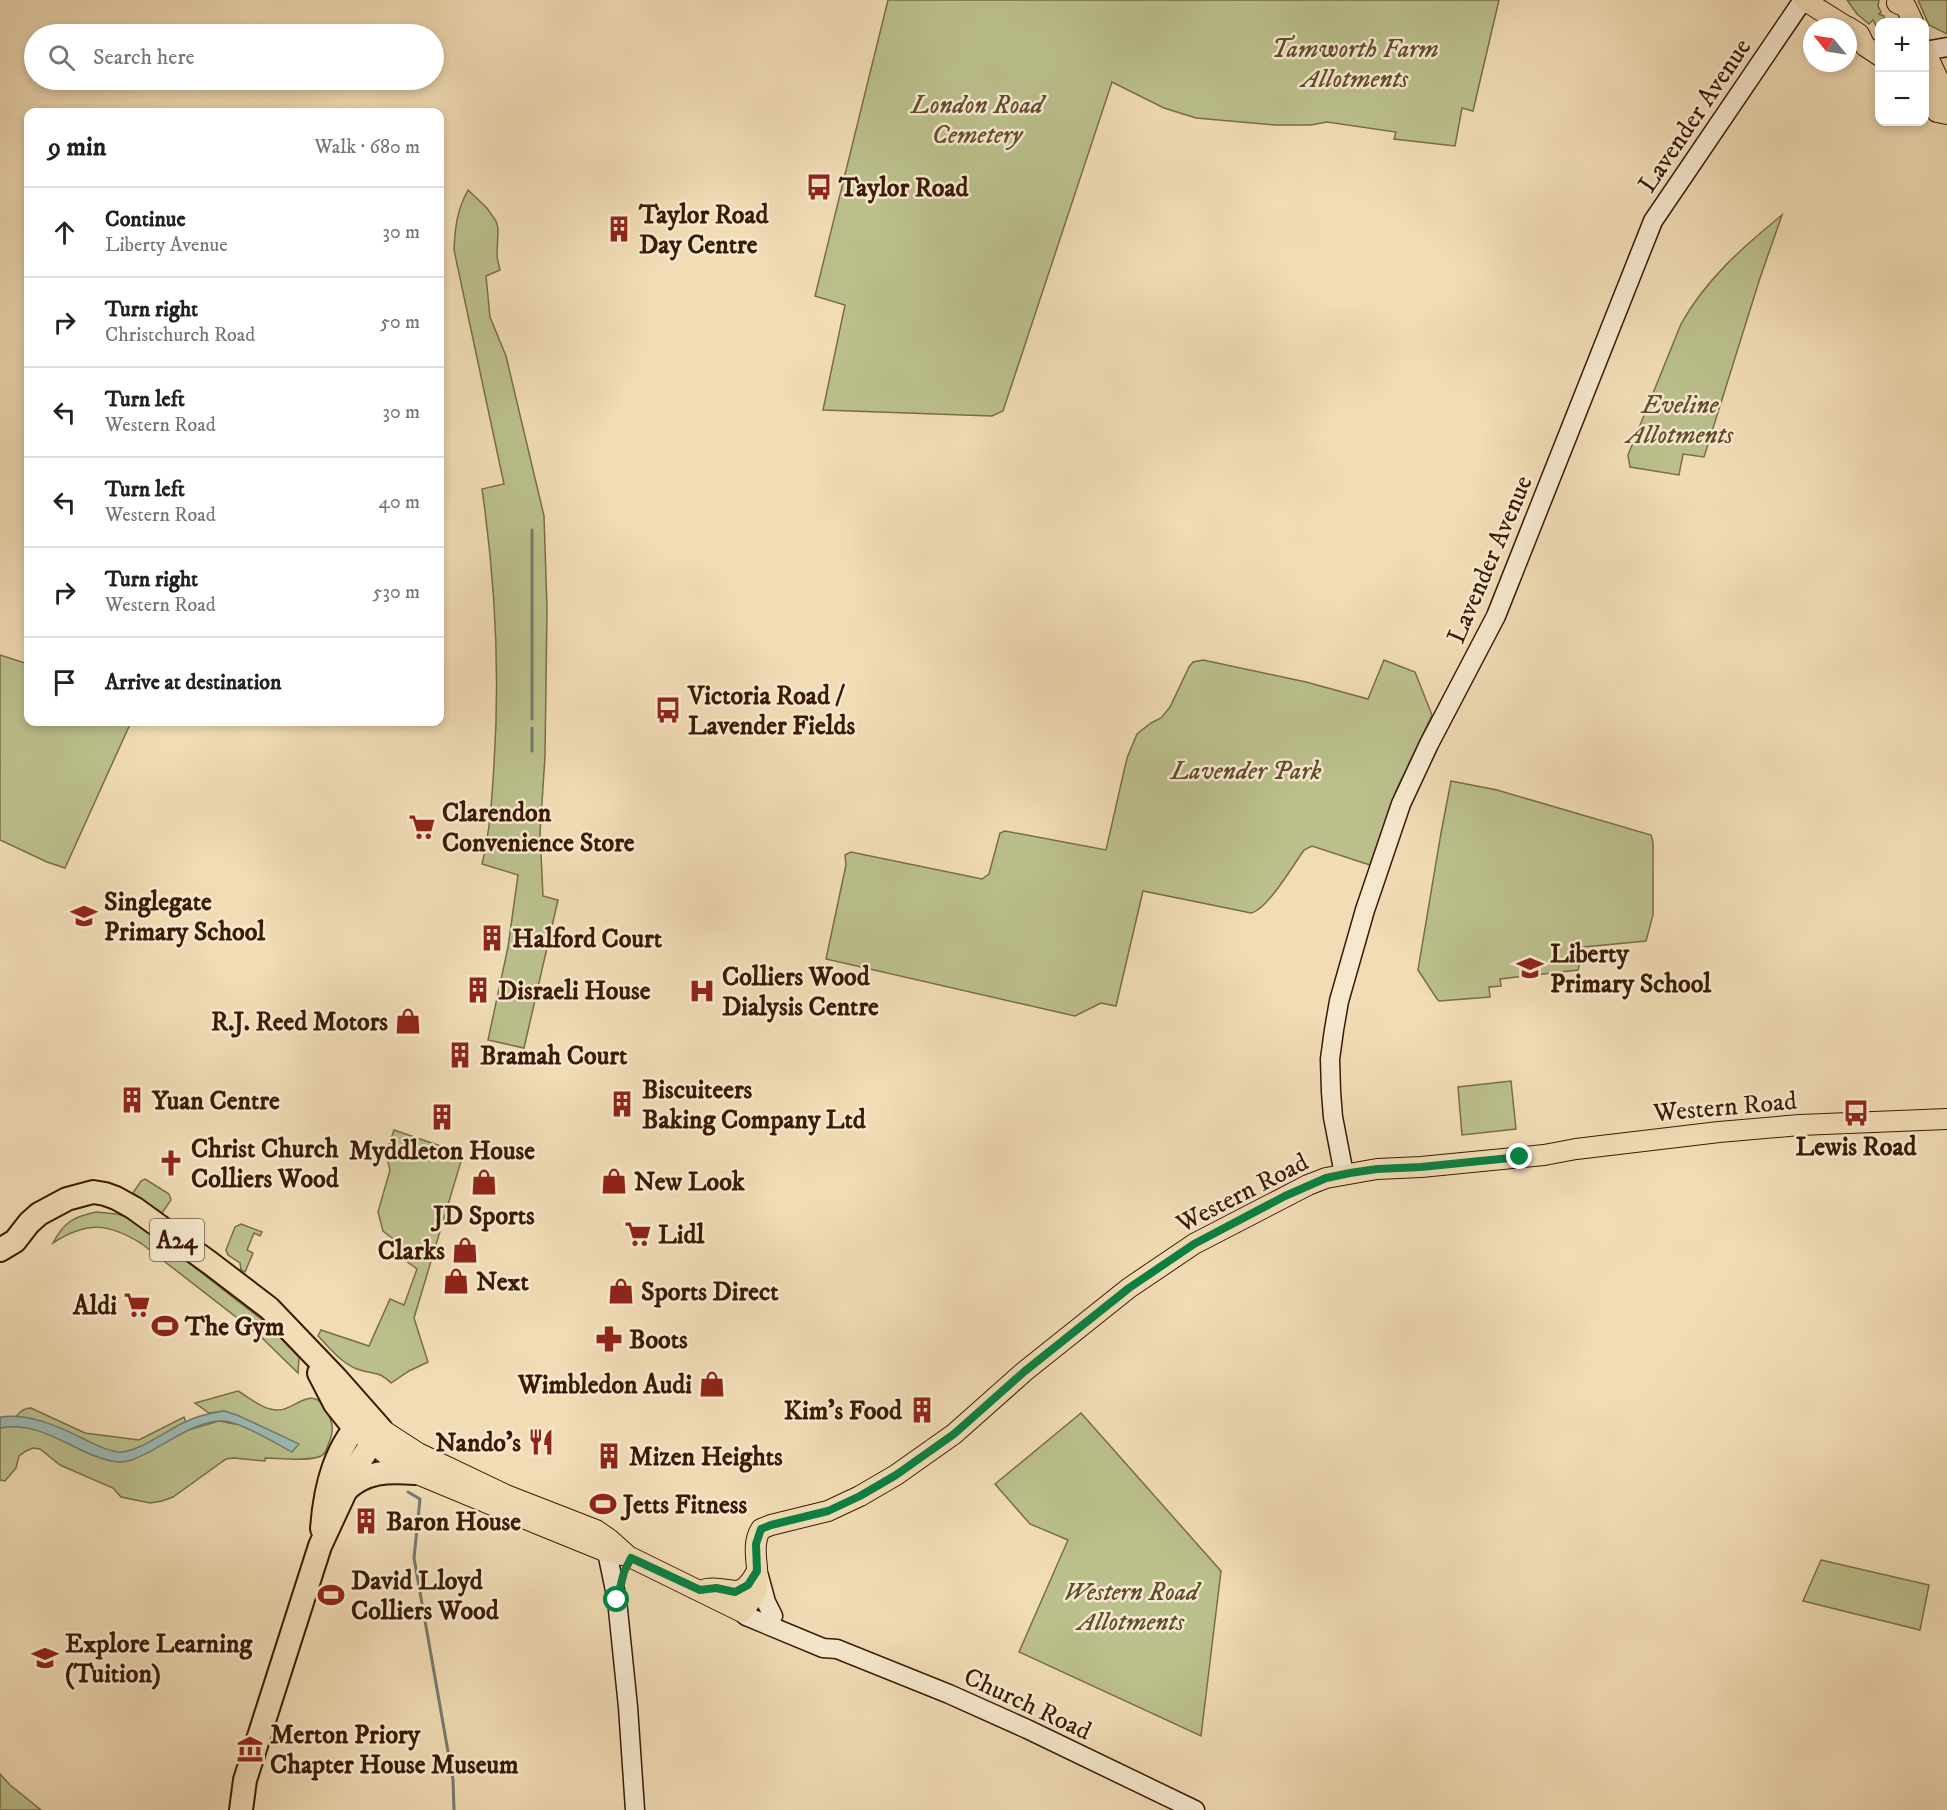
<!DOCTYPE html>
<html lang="en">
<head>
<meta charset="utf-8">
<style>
	body { margin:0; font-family:"IM FELL DW Pica",serif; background:#f6f6f6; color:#222 }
	.controls { position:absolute; right:18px; top:18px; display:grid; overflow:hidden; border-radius:12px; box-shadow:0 3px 9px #0003 }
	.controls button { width:54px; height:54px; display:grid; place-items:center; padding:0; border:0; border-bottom:2px solid #e0e0e0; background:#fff; color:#222; font:30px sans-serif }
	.compass { position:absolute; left:1803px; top:18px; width:54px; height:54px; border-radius:50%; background:#fff; box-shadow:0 3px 9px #0003; rotate:300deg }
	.stop { position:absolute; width:18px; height:18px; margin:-14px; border:4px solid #0b8043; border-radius:50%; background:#fff }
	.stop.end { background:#0b8043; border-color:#fff; box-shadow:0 2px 6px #0008 }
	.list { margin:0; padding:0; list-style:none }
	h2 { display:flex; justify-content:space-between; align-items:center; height:78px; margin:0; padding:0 24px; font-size:26px }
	h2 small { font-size:20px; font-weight:400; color:#767676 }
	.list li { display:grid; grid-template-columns:39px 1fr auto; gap:18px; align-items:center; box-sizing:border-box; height:90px; padding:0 24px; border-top:2px solid #e0e0e0 }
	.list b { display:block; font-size:22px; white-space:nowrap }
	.list p { margin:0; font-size:20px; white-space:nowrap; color:#767676 }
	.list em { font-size:20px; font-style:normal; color:#767676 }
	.icon { flex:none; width:33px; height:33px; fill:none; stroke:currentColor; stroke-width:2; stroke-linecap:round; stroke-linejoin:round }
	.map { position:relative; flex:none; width:1947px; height:1810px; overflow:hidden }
	.search { position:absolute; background:#fff; box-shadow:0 3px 9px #0003; left:24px; top:24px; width:420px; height:66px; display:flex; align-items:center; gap:15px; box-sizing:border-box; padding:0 21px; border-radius:33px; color:#767676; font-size:22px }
	.panel { position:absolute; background:#fff; box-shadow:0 3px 9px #0003; left:24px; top:108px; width:420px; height:618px; border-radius:12px }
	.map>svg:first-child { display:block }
	.green { fill:#bbc08c; stroke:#7a6d48; stroke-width:1.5 }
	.water { fill:#9cbab5; stroke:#757a6f; stroke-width:1.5 }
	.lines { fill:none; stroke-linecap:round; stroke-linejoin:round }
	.stream { stroke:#757a6f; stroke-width:3 }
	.secondary-casing { stroke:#3a1a05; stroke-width:21 }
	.primary-casing { stroke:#3a1a05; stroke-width:22 }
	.highway-casing { stroke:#3a1a05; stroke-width:26 }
	.secondary { stroke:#f6e8cf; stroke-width:18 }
	.primary { stroke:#f1dcb5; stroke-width:20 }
	.highway { stroke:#f1dcb5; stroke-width:22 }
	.route { stroke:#0b8043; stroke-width:8 }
	.labels { text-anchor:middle; stroke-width:5; stroke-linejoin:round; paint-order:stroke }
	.shield { fill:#f6e8cf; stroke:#725842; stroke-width:1.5 }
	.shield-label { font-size:24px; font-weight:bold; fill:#3a1a05 }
	.park-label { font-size:26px; font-style:italic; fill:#614c2e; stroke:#f6e8cf }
	.street-label { font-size:26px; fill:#3a1a05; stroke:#f6e8cf }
	.poi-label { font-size:26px; font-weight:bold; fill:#3a1a05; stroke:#f6e8cf; text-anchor:start }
</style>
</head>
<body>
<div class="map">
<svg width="1947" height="1810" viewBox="0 0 1947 1810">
	<rect width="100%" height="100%" fill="#f1dcb5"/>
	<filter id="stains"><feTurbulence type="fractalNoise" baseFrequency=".00333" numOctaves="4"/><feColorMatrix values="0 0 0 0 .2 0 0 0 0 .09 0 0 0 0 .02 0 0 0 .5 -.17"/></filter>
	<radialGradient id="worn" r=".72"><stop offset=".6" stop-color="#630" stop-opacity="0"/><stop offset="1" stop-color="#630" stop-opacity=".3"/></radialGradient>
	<g class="green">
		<polygon points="888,0 1499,0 1473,111 1462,108 1455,146 1394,139 1396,132 1327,122 1311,125 1276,125 1196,118 1164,108 1112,82 1003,411 992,416 823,410 845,305 815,296"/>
		<polygon points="1847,0 1879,0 1878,6 1881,12 1879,14 1884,16 1885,22 1880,22 1879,27 1876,26 1873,20 1869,24 1857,14"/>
		<polygon points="1918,0 1947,0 1947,34 1929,25"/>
		<path d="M 468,190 L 487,208 L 496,221 L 498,228 L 497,257 L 500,270 L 486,276 L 490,317 L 506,356 L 544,516 L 547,609 L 545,756 L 540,833 L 543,896 L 558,900 L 524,1048 L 488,1040 L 508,947 L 518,875 L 482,864 C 490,832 492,798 494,764 C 500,673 495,579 482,489 L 504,484 L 454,250 C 455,227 457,210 468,190 Z"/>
		<path d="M 1782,215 L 1760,278 L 1704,457 L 1683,454 L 1679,475 L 1630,467 L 1628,455 L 1681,324 C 1706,279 1743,247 1782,215 Z"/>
		<polygon points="0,655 28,664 28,722 131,722 65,868 47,862 0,840"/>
		<path d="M 1203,660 L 1306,682 L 1368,699 L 1384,660 L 1415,672 L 1432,715 L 1396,791 L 1370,865 L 1312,846 L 1304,850 C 1294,864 1267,910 1251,913 L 1143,891 L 1116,1006 L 1101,1003 L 1075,1016 L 826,959 L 846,865 L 845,855 L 851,852 L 982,879 L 989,874 L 1000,833 L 1005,831 L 1106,850 L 1127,758 L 1137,734 L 1151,723 L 1161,718 L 1170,707 L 1189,667 L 1193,662 Z"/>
		<path d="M 1451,781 L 1497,790 L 1651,835 L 1653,842 L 1653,915 L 1646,941 L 1584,947 L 1585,960 C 1580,961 1579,965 1578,970 L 1500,979 L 1501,986 L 1489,987 L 1490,997 L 1439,1001 L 1437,999 L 1418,970 L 1441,833 Z"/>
		<polygon points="1511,1081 1516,1129 1462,1135 1458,1087"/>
		<path d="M 394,1130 L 455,1151 L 462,1158 L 414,1318 L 428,1362 L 409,1371 L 391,1383 C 378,1370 373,1375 357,1369 C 341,1363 329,1347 318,1336 L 321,1330 L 369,1346 L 390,1299 L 404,1305 L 417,1269 L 399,1256 L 401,1245 L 383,1231 L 378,1212 L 390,1170 L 386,1154 Z"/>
		<polygon points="145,1179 169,1194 171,1200 162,1213 133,1193 141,1181"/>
		<path d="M 96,1212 L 117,1214 L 132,1219 L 265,1322 L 299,1357 L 298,1373 L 258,1334 L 142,1244 C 109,1223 87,1221 53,1243 C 64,1222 73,1217 96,1212 Z"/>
		<polygon points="241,1224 262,1232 260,1236 254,1233 247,1250 253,1253 245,1272 241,1270 240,1263 228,1255 226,1250 235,1227"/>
		<path d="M 238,1391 C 250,1398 264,1411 279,1410 C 292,1410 305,1393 318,1400 C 321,1402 324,1407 326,1410 C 334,1423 334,1432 328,1445 C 327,1449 325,1454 321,1456 C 310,1462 278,1458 265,1458 L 265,1461 L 234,1458 L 226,1459 L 173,1497 L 162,1501 L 150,1503 L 121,1497 L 113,1488 L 60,1465 L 40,1449 L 33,1448 L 26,1451 L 19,1456 L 16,1468 L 5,1481 L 0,1480 L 0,1428 L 9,1426 C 15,1418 20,1408 31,1408 L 85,1433 L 139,1440 L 184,1417 L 188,1430 L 219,1421 L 235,1424 L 224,1411 L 209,1413 L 195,1403 Z"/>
		<polygon points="1081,1413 1221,1571 1201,1736 1019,1652 1068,1540 1030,1524 995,1484"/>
		<polygon points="1821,1560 1929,1585 1920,1630 1803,1601"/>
		<polygon points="0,1774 10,1785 41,1810 0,1810"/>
	</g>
	<path class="water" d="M 224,1411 L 237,1415 L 299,1444 L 292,1452 C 275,1443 242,1423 225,1421 C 202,1419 172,1439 153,1450 C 142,1455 130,1463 118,1462 C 79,1458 44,1419 0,1428 L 0,1417 C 29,1413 58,1426 84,1439 C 94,1444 106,1451 118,1452 C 136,1454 167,1430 185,1422 C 197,1416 210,1413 224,1411 Z"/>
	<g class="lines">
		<g class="stream">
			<polyline points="532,530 532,719"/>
			<polyline points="532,751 532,728"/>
			<polyline points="408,1492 420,1499 414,1558 453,1780 454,1810"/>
		</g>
		<g class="secondary-casing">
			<g id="secondary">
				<polyline points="1925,51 1947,47"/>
				<polyline points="1344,1174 1333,1117 1331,1092 1330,1059 1334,1030 1339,1001 1365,910 1401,804 1429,744 1496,616 1653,221 1803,0"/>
				<polyline points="607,1552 617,1600 628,1707 635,1810"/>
				<polyline points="759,1576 766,1602 773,1616"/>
				<polyline points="742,1612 746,1616 823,1648 837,1649 949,1694 1027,1729 1195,1810"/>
			</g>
		</g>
		<g class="primary-casing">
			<g id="primary">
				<polyline points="1804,0 1847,27"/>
				<polyline points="1897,3 1906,7 1913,22"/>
				<polyline points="1848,27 1859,34 1865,46 1880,56"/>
				<polyline points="1924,49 1947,98"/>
				<polyline points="1924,92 1937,112 1947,114"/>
				<path d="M 381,1429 L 418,1453 L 506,1495 L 596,1530 L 609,1539 L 628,1556 L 742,1612 C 747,1605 753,1600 756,1592 C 762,1572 749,1548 761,1529 L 771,1525 L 828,1511 L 860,1496 L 896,1475 L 954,1434 L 1025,1371 L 1129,1288 L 1194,1244 L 1308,1185 L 1326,1178 L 1377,1169 L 1421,1167 L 1544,1155 L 1576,1149 L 1719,1132 L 1800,1125 L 1947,1119"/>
				<polyline points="362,1435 386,1454 415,1473 538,1524 607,1552 622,1555"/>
				<path d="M 706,1589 C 732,1585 739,1604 757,1571"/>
			</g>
		</g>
		<g class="highway-casing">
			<g id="highway">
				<polyline points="0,1250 15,1241 29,1223 39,1214 67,1199 93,1192 105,1194 116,1198 134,1208 210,1263 269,1308 336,1378 381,1429 358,1464 320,1546 245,1780 241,1810"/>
				<polyline points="319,1373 335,1404 354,1428"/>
				<path d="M 345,1491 C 365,1471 388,1471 415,1473"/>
				<path d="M 322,1529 C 325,1487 335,1445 367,1415"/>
			</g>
		</g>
		<use href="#secondary" class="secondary"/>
		<use href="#primary" class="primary"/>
		<use href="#highway" class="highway"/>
	</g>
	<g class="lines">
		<polyline class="route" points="617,1600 624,1572 631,1558 700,1590 716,1588 735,1592 748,1585 757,1571 756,1544 761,1529 771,1525 828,1511 860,1496 896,1475 954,1434 1025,1371 1129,1288 1194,1244 1285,1196 1326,1178 1350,1173 1377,1169 1421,1167 1520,1157"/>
	</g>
	<defs>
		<g id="bus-bare" transform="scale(2.07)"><path d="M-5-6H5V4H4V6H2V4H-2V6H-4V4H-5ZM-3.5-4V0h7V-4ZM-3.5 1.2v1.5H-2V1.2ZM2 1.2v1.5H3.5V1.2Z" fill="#8f2418" stroke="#f6e8cf" stroke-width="2.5" paint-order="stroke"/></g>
		<g id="building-bare" transform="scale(2.07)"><path d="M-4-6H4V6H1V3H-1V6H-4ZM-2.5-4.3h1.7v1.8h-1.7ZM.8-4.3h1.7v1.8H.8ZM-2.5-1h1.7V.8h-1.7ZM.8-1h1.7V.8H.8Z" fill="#8f2418" stroke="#f6e8cf" stroke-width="2.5" paint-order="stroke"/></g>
		<g id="supermarket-bare" transform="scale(2.07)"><path d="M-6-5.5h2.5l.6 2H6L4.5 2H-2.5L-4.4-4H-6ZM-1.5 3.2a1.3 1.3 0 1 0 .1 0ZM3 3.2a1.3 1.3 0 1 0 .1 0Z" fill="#8f2418" stroke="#f6e8cf" stroke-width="2.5" paint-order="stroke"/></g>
		<g id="school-bare" transform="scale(2.07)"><path d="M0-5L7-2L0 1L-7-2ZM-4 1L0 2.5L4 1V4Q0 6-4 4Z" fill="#8f2418" stroke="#f6e8cf" stroke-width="2.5" paint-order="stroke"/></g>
		<g id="hospital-bare" transform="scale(2.07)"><path d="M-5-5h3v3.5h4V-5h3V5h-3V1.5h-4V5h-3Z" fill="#8f2418" stroke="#f6e8cf" stroke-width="2.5" paint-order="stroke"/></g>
		<g id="shop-bare" transform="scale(2.07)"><path d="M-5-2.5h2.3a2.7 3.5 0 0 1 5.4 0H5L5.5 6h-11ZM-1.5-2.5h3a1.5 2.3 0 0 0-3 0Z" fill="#8f2418" stroke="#f6e8cf" stroke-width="2.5" paint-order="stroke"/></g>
		<g id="church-bare" transform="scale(2.07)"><path d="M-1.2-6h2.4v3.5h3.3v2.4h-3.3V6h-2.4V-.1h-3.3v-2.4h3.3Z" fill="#8f2418" stroke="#f6e8cf" stroke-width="2.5" paint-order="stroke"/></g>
		<g id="stadium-bare" transform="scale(2.07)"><path d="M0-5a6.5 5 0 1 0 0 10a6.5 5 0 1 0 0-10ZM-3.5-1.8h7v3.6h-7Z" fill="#8f2418" stroke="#f6e8cf" stroke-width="2.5" paint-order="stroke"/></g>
		<g id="pharmacy-bare" transform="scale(2.07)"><path d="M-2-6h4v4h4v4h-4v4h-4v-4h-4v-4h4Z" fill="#8f2418" stroke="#f6e8cf" stroke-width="2.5" paint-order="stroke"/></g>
		<g id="restaurant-bare" transform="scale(2.07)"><path d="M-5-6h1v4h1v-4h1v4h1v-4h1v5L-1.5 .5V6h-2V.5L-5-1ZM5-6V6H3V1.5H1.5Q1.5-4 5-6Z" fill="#8f2418" stroke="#f6e8cf" stroke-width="2.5" paint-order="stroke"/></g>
		<g id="museum-bare" transform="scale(2.07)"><path d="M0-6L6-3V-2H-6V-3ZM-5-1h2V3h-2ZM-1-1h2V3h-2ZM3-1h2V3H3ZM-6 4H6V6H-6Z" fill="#8f2418" stroke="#f6e8cf" stroke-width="2.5" paint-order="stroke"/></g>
	</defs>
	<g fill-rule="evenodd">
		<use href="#bus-bare" x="819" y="187"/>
		<use href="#building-bare" x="619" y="229"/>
		<use href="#bus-bare" x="668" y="710"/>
		<use href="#supermarket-bare" x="422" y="827"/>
		<use href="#school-bare" x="84" y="916"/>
		<use href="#building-bare" x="492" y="938"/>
		<use href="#school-bare" x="1530" y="968"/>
		<use href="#building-bare" x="478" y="990"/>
		<use href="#hospital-bare" x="702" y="991"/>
		<use href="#shop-bare" x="408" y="1021"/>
		<use href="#building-bare" x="460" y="1055"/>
		<use href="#building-bare" x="132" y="1100"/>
		<use href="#building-bare" x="622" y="1104"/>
		<use href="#bus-bare" x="1856" y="1113"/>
		<use href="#building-bare" x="442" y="1117"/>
		<use href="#church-bare" x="171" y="1163"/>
		<use href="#shop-bare" x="614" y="1181"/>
		<use href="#shop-bare" x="484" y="1182"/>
		<use href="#supermarket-bare" x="638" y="1234"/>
		<use href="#shop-bare" x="465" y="1250"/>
		<use href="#shop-bare" x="456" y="1281"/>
		<use href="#shop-bare" x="621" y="1291"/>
		<use href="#supermarket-bare" x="137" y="1305"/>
		<use href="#stadium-bare" x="165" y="1326"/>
		<use href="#pharmacy-bare" x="609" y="1339"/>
		<use href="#shop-bare" x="712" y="1384"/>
		<use href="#building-bare" x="922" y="1410"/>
		<use href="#restaurant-bare" x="541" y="1442"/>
		<use href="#building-bare" x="609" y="1456"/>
		<use href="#stadium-bare" x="603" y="1504"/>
		<use href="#building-bare" x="366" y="1521"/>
		<use href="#stadium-bare" x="331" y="1595"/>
		<use href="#school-bare" x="45" y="1658"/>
		<use href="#museum-bare" x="250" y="1749"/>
	</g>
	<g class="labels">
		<rect class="shield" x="150" y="1219" width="54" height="42" rx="4.5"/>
		<g class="shield-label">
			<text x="177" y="1248">A24</text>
		</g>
		<g class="park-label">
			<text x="1355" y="57">Tamworth Farm<tspan x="1355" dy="30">Allotments</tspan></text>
			<text x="977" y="113">London Road<tspan x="977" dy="30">Cemetery</tspan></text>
			<text x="1680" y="413">Eveline<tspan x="1680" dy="30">Allotments</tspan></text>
			<text x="1246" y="779">Lavender Park</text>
			<text x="1131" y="1600">Western Road<tspan x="1131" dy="30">Allotments</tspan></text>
		</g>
		<g class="street-label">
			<text transform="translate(1694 115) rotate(-56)" y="9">Lavender Avenue</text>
			<text transform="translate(1489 559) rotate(-67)" y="9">Lavender Avenue</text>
			<text transform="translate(1725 1106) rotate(-5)" y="9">Western Road</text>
			<text transform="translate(1242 1192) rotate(-27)" y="9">Western Road</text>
			<text transform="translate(1028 1703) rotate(25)" y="9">Church Road</text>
		</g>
		<g class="poi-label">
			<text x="839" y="196">Taylor Road</text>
			<text x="639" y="223">Taylor Road<tspan x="639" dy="30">Day Centre</tspan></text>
			<text x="688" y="704">Victoria Road /<tspan x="688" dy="30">Lavender Fields</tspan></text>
			<text x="442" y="821">Clarendon<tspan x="442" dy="30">Convenience Store</tspan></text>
			<text x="104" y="910">Singlegate<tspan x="104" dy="30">Primary School</tspan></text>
			<text x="512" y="947">Halford Court</text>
			<text x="1550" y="962">Liberty<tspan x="1550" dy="30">Primary School</tspan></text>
			<text x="722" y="985">Colliers Wood<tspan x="722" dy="30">Dialysis Centre</tspan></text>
			<text x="498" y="999">Disraeli House</text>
			<text x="388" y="1030" text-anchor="end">R.J. Reed Motors</text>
			<text x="480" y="1064">Bramah Court</text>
			<text x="642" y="1098">Biscuiteers<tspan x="642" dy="30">Baking Company Ltd</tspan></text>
			<text x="152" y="1109">Yuan Centre</text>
			<text x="1856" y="1155" text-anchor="middle">Lewis Road</text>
			<text x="191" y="1157">Christ Church<tspan x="191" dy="30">Colliers Wood</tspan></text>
			<text x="442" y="1159" text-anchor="middle">Myddleton House</text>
			<text x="634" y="1190">New Look</text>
			<text x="484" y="1224" text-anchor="middle">JD Sports</text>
			<text x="658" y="1243">Lidl</text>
			<text x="445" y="1259" text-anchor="end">Clarks</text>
			<text x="476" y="1290">Next</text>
			<text x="641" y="1300">Sports Direct</text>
			<text x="117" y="1314" text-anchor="end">Aldi</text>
			<text x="185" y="1335">The Gym</text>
			<text x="629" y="1348">Boots</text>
			<text x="692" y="1393" text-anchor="end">Wimbledon Audi</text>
			<text x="902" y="1419" text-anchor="end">Kim's Food</text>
			<text x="521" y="1451" text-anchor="end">Nando's</text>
			<text x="629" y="1465">Mizen Heights</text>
			<text x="623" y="1513">Jetts Fitness</text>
			<text x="386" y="1530">Baron House</text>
			<text x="351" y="1589">David Lloyd<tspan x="351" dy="30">Colliers Wood</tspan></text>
			<text x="65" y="1652">Explore Learning<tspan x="65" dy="30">(Tuition)</tspan></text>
			<text x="270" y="1743">Merton Priory<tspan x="270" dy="30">Chapter House Museum</tspan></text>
		</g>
	</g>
	<rect width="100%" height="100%" filter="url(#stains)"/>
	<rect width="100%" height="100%" fill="url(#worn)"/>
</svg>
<div class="controls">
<button>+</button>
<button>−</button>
</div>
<svg class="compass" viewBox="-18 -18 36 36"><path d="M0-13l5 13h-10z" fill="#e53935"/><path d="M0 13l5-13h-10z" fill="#767676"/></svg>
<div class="stop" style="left:617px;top:1600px"></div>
<div class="stop end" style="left:1520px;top:1157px"></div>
<div class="search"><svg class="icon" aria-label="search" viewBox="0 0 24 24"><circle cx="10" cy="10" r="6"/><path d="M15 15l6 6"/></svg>Search here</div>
<section class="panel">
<h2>9 min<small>Walk · 680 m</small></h2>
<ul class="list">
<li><svg class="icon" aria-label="ahead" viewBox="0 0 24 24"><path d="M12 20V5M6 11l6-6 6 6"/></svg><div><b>Continue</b><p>Liberty Avenue</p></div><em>30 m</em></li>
<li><svg class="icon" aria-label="right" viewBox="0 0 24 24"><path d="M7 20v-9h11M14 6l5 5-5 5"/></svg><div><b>Turn right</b><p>Christchurch Road</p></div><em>50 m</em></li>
<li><svg class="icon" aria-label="left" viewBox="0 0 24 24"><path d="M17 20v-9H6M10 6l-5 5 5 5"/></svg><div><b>Turn left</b><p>Western Road</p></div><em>30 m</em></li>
<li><svg class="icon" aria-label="left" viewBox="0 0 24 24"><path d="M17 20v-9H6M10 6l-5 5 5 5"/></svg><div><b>Turn left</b><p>Western Road</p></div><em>40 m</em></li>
<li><svg class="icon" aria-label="right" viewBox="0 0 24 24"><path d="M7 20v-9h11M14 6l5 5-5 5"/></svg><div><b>Turn right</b><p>Western Road</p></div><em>530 m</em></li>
<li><svg class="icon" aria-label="arrive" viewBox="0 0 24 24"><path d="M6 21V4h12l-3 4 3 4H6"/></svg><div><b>Arrive at destination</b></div></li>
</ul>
</section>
</div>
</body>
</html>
